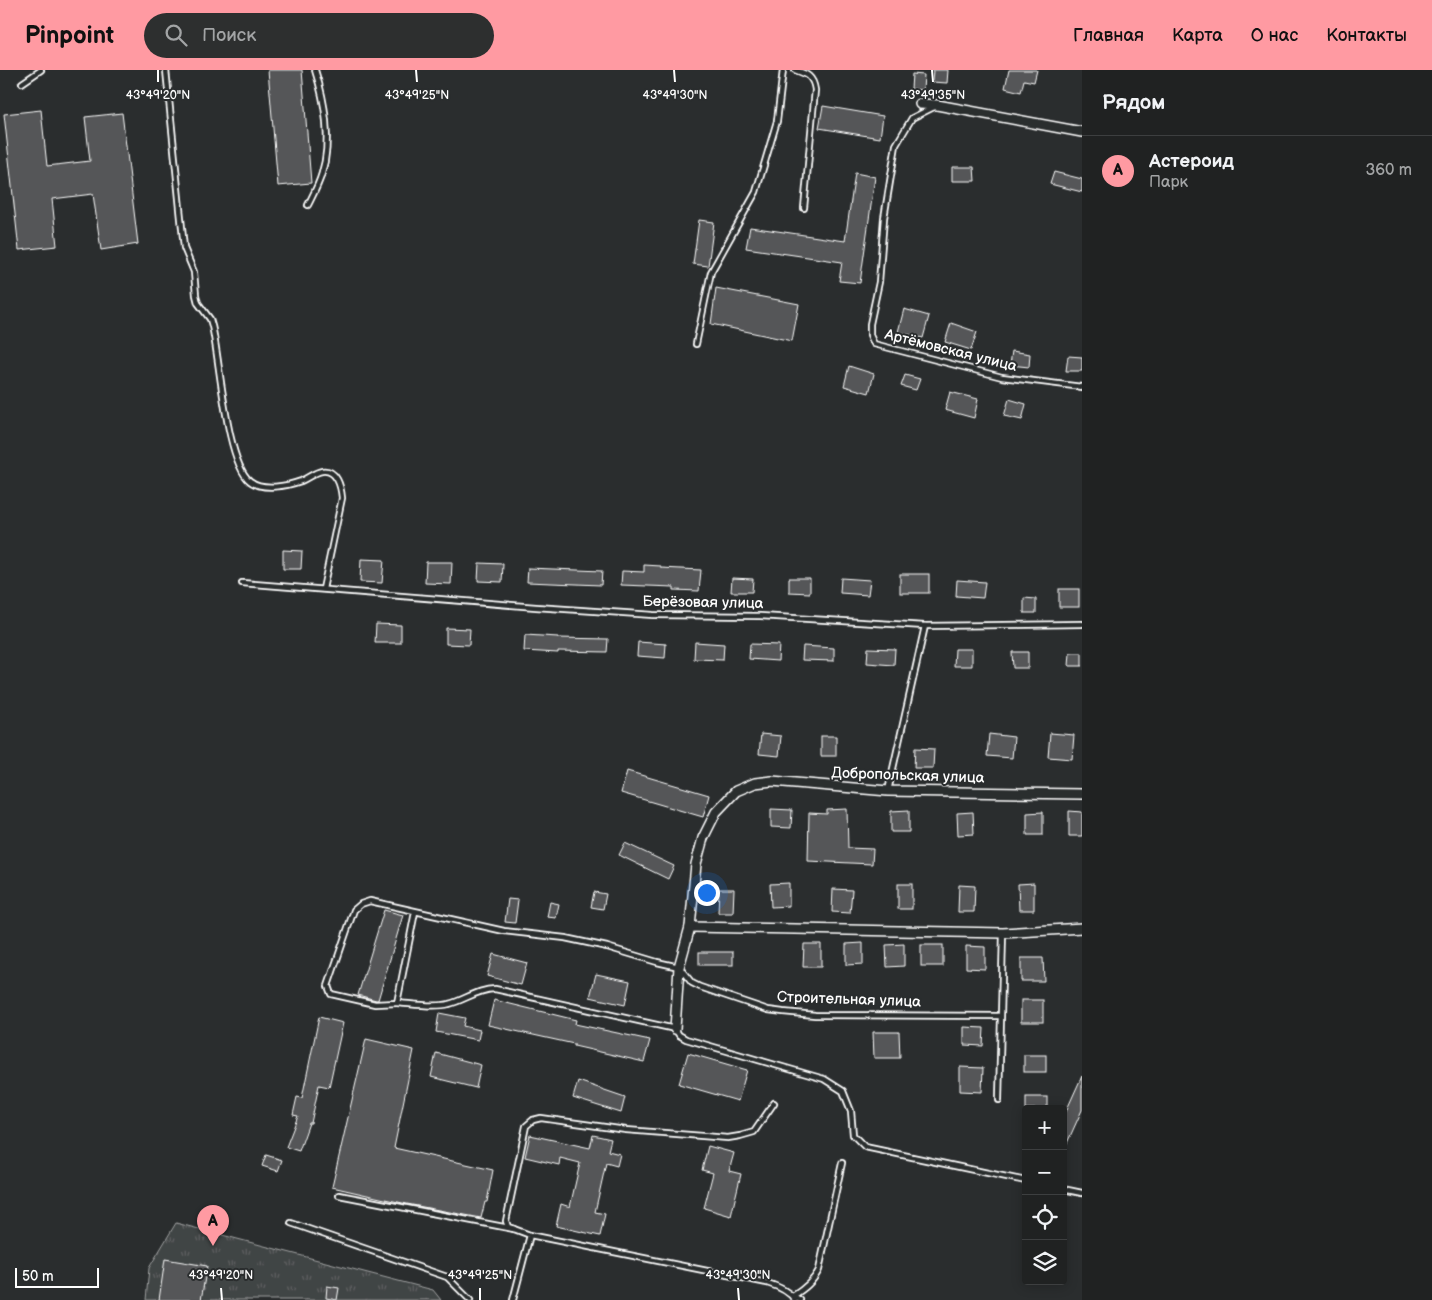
<!DOCTYPE html>
<html lang="ru">
<head>
<meta charset="utf-8">
<style>
	body { margin:0; font-family:"Balsamiq Sans",sans-serif; background:#2d2f2f; color:#f1f3f6 }
	.controls { position:absolute; right:15px; bottom:15px; display:grid; overflow:hidden; border-radius:5px; box-shadow:0 2px 12px #0003 }
	.controls button { width:45px; height:45px; display:grid; place-items:center; padding:0; border:0; border-bottom:1px solid #3d3f40; background:#202222; color:#f1f3f6; font:25px sans-serif }
	.scale { position:absolute; left:15px; bottom:12px; width:84px; box-sizing:border-box; padding-left:5px; border:2px solid #fff; border-top:0; font-size:14px; line-height:18px; white-space:nowrap; color:#fff; -webkit-text-stroke:4px #2a2d2e; paint-order:stroke }
	.you { position:absolute; left:706px; top:822px; width:18px; height:18px; margin:-12px; border:4px solid #fff; border-radius:50%; background:#1a73e8; box-shadow:0 0 0 8px #1a73e833 }
	.badge { display:grid; place-items:center; width:32px; height:32px; border-radius:50%; background:#ff9aa2; color:#111; font-size:16px; font-weight:700 }
	.pin { position:absolute; translate:-50% -41px; filter:drop-shadow(0 1px 2px #0008) }
	.pin::after { content:''; position:absolute; top:26px; width:18px; height:15px; background:inherit; clip-path:polygon(0 0,100% 0,50% 100%) }
	.list { margin:0; padding:0; list-style:none }
	h2 { display:flex; justify-content:space-between; align-items:center; height:65px; margin:0; padding:0 20px; font-size:21px }
	h2 small { font-size:16px; font-weight:400; color:#a2a4a5 }
	.list li { display:grid; grid-template-columns:32px 1fr auto; gap:15px; align-items:center; box-sizing:border-box; height:70px; padding:0 20px; border-top:1px solid #3d3f40 }
	.list b { display:block; font-size:19px; white-space:nowrap }
	.list p { margin:0; font-size:16px; white-space:nowrap; color:#a2a4a5 }
	.list em { font-size:16px; font-style:normal; color:#a2a4a5 }
	.icon { flex:none; width:28px; height:28px; fill:none; stroke:currentColor; stroke-width:2; stroke-linecap:round; stroke-linejoin:round }
	.map { position:relative; flex:none; width:1082px; height:1230px; overflow:hidden }
	header { display:flex; align-items:center; gap:30px; box-sizing:border-box; height:70px; padding:0 25px; background:#ff9aa2; color:#111 }
	header strong { font-size:24px }
	nav { display:flex; gap:28px; margin-inline-start:auto; font-size:18px }
	.search { width:350px; height:45px; background:#2d2f2f; display:flex; align-items:center; gap:12px; box-sizing:border-box; padding:0 18px; border-radius:28px; color:#a2a4a5; font-size:19px }
	main { display:flex }
	aside { flex:1; background:#202222 }
	.map>svg:first-child { display:block }
	.park { fill:url(#park-tufts); stroke:#a0a2a2 }
	.building { fill:#555758; stroke:#fff }
	.lines { fill:none; stroke-linecap:round; stroke-linejoin:round }
	.lane-casing { stroke:#fff; stroke-width:8 }
	.street-casing { stroke:#fff; stroke-width:12 }
	.lane { stroke:#2a2d2e; stroke-width:4.5 }
	.street { stroke:#2a2d2e; stroke-width:9 }
	.ticks { fill:none; stroke:#fff; stroke-width:2 }
	.labels { text-anchor:middle; stroke-width:4; stroke-linejoin:round; paint-order:stroke }
	.street-label { font-size:15px; fill:#fff; stroke:#2a2d2e }
	.ticks-label { font-size:12px; text-anchor:middle; fill:#fff; stroke:#2a2d2e; stroke-width:4; stroke-linejoin:round; paint-order:stroke }
</style>
</head>
<body>
<header>
<strong>Pinpoint</strong>
<div class="search"><svg class="icon" aria-label="search" viewBox="0 0 24 24"><circle cx="10" cy="10" r="6"/><path d="M15 15l6 6"/></svg>Поиск</div>
<nav><a>Главная</a><a>Карта</a><a>О нас</a><a>Контакты</a></nav>
</header>
<main>
<div class="map">
<svg width="1082" height="1230" viewBox="0 0 1082 1230">
	<defs>
		<pattern id="park-tufts" width="24" height="20" patternUnits="userSpaceOnUse" patternTransform="scale(1.25)"><rect width="24" height="20" fill="#414445"/><path d="M3 7l-1-3M5 7V3M7 7l1-3M15 17l-1-3M17 17v-4M19 17l1-3" fill="none" stroke="#5e6061"/></pattern>
	</defs>
	<rect width="100%" height="100%" fill="#2a2d2e"/>
	<filter id="ink" filterUnits="userSpaceOnUse"><feTurbulence type="fractalNoise" baseFrequency=".02" numOctaves="2"/><feDisplacementMap in="SourceGraphic" scale="10" xChannelSelector="R" yChannelSelector="G"/><feConvolveMatrix kernelMatrix="1 2 1 2 8 2 1 2 1" color-interpolation-filters="sRGB"/></filter>
	<g filter="url(#ink)">
		<polygon class="park" points="176,1153 433,1220 441,1230 146,1230 149,1198"/>
		<g class="building">
			<polygon points="268,0 302,0 311,113 278,116"/>
			<polygon points="933,0 948,0 947,13 932,12"/>
			<polygon points="1009,0 1037,0 1034,12 1024,10 1021,22 1005,18"/>
			<polygon points="912,4 924,5 923,20 911,19"/>
			<polygon points="823,36 883,46 880,68 819,58"/>
			<polygon points="41,40 47,96 90,91 85,47 122,43 138,174 101,180 93,124 52,129 57,176 19,180 4,44"/>
			<polygon points="952,97 974,97 975,111 952,111"/>
			<polygon points="1054,102 1082,109 1082,122 1050,114"/>
			<polygon points="855,103 875,107 860,213 839,211 842,192 746,178 750,157 845,171"/>
			<polygon points="699,150 714,152 708,196 693,194"/>
			<polygon points="716,218 799,234 792,271 711,254"/>
			<polygon points="904,239 929,246 923,268 898,262"/>
			<polygon points="951,253 977,262 971,280 945,272"/>
			<polygon points="1012,281 1030,284 1029,297 1010,295"/>
			<polygon points="1068,286 1082,287 1082,301 1066,301"/>
			<polygon points="849,296 874,304 869,323 844,316"/>
			<polygon points="905,305 920,309 916,320 901,316"/>
			<polygon points="950,322 978,329 974,348 945,340"/>
			<polygon points="1009,329 1026,334 1022,350 1004,346"/>
			<polygon points="283,480 302,481 301,499 283,499"/>
			<polygon points="361,489 384,490 382,513 360,512"/>
			<polygon points="426,492 452,492 451,514 425,513"/>
			<polygon points="479,493 503,494 502,512 478,511"/>
			<polygon points="644,495 661,496 661,498 701,500 699,521 674,520 674,517 621,515 622,501 644,502"/>
			<polygon points="528,498 602,501 601,515 527,512"/>
			<rect x="900" y="504" width="29" height="19"/>
			<polygon points="732,508 753,509 752,522 731,522"/>
			<polygon points="789,508 810,508 810,523 789,522"/>
			<polygon points="841,508 870,510 868,525 840,523"/>
			<polygon points="957,510 985,512 983,528 956,526"/>
			<rect x="1059" y="519" width="20" height="18"/>
			<polygon points="1024,528 1036,529 1036,543 1024,543"/>
			<polygon points="376,554 401,555 401,573 375,573"/>
			<polygon points="446,558 470,559 469,575 446,574"/>
			<polygon points="525,565 558,567 558,568 608,569 607,582 558,581 558,583 524,581"/>
			<polygon points="638,572 666,574 665,588 637,586"/>
			<polygon points="695,572 724,574 723,590 694,589"/>
			<polygon points="750,574 779,575 778,591 749,589"/>
			<polygon points="803,576 834,578 834,591 802,590"/>
			<polygon points="868,578 895,579 894,595 867,593"/>
			<polygon points="955,579 972,579 972,596 954,596"/>
			<polygon points="1012,582 1028,582 1028,598 1013,598"/>
			<polygon points="1070,583 1082,583 1082,596 1069,596"/>
			<polygon points="1050,663 1074,665 1072,689 1048,687"/>
			<polygon points="761,664 781,666 779,686 759,684"/>
			<polygon points="989,664 1014,667 1012,688 987,686"/>
			<rect x="821" y="666" width="15" height="20"/>
			<polygon points="915,678 934,679 933,698 914,698"/>
			<polygon points="627,701 709,725 703,747 621,723"/>
			<polygon points="771,739 792,740 791,758 771,757"/>
			<polygon points="847,739 848,778 873,779 872,794 808,791 809,743 827,744 827,740"/>
			<polygon points="909,740 909,762 891,762 891,741"/>
			<polygon points="1069,741 1082,742 1082,766 1069,766"/>
			<polygon points="973,742 974,764 958,765 957,743"/>
			<polygon points="1043,742 1043,765 1027,765 1027,743"/>
			<polygon points="625,773 674,796 668,809 619,785"/>
			<polygon points="789,813 789,836 771,837 770,814"/>
			<polygon points="1034,813 1034,840 1019,840 1018,814"/>
			<rect x="898" y="814" width="14" height="25"/>
			<polygon points="959,815 975,816 974,842 958,842"/>
			<polygon points="719,819 734,819 733,843 718,843"/>
			<polygon points="833,819 852,820 850,843 832,842"/>
			<polygon points="594,822 606,824 603,839 591,837"/>
			<polygon points="508,829 518,830 515,853 505,852"/>
			<polygon points="550,832 559,834 556,848 547,847"/>
			<polygon points="384,840 403,845 378,930 376,930 358,925"/>
			<polygon points="863,873 863,894 846,895 846,874"/>
			<polygon points="804,874 821,874 821,897 803,897"/>
			<polygon points="904,874 904,896 887,897 886,875"/>
			<rect x="921" y="875" width="22" height="21"/>
			<polygon points="966,876 985,877 985,899 966,898"/>
			<rect x="699" y="882" width="34" height="13"/>
			<polygon points="493,884 527,893 521,915 487,906"/>
			<polygon points="1021,888 1043,888 1044,911 1021,911"/>
			<polygon points="596,904 630,911 625,935 590,927"/>
			<polygon points="494,930 576,950 575,954 650,970 644,992 574,976 574,974 488,955"/>
			<rect x="1021" y="930" width="22" height="22"/>
			<polygon points="439,943 465,948 463,956 480,960 478,970 436,962"/>
			<polygon points="319,947 343,953 329,1017 319,1015 311,1053 309,1053 299,1081 286,1077 298,1046 293,1045 297,1027 302,1028"/>
			<polygon points="964,957 984,958 983,976 964,975"/>
			<polygon points="873,962 899,962 900,988 874,988"/>
			<polygon points="366,969 414,980 394,1078 493,1100 487,1132 485,1132 481,1148 407,1134 332,1117"/>
			<polygon points="436,983 481,995 476,1018 431,1007"/>
			<polygon points="688,983 747,1000 738,1031 679,1014"/>
			<rect x="1024" y="985" width="22" height="17"/>
			<polygon points="960,997 983,998 982,1022 960,1021"/>
			<polygon points="1082,1006 1082,1040 1063,1082 1063,1048"/>
			<polygon points="578,1011 625,1027 621,1043 573,1028"/>
			<rect x="1026" y="1027" width="21" height="12"/>
			<polygon points="530,1065 590,1078 593,1065 611,1069 608,1081 620,1084 617,1096 606,1093 595,1142 605,1144 600,1166 556,1156 561,1134 570,1137 580,1093 560,1088 559,1095 525,1087"/>
			<polygon points="708,1076 734,1083 729,1101 741,1104 731,1146 704,1138 713,1103 702,1100"/>
			<polygon points="266,1085 282,1090 278,1101 262,1096"/>
			<polygon points="165,1189 207,1196 201,1230 159,1230"/>
			<polygon points="327,1216 339,1218 337,1230 326,1228"/>
		</g>
		<g class="lines">
			<g class="lane-casing">
				<g id="lane">
					<path d="M 166,0 L 184,178 L 194,202 L 196,225 L 198,233 L 210,249 L 212,256 C 220,289 226,392 250,411 C 263,421 287,416 301,411 C 308,408 315,402 322,401 C 337,399 341,417 342,428 L 323,519"/>
					<path d="M 795,0 C 807,4 813,6 815,20 L 804,138"/>
					<polyline points="22,13 41,0"/>
					<polyline points="934,37 912,48 896,75 884,148 879,212 870,254 870,265 874,274 1002,307 1082,317"/>
					<path d="M 308,135 C 313,125 319,114 322,103 C 332,71 325,31 315,0"/>
					<polyline points="696,274 711,202 756,122 777,51 783,0"/>
					<polyline points="242,513 536,537 653,545 760,546 925,556 1082,554"/>
					<polyline points="888,721 925,556"/>
					<polyline points="415,842 397,933 375,934 331,924 328,916 354,840 361,834 370,831 504,861 565,868 607,877 657,892 679,897 692,913 700,917 768,940 783,942 815,945 1000,946"/>
					<path d="M 397,933 C 412,934 435,938 449,934 C 465,930 478,919 495,919 L 675,959 L 679,965 L 686,969 L 824,1009 L 843,1021 L 851,1041 L 853,1065 L 865,1077 L 1026,1111"/>
					<polyline points="999,1030 1003,863"/>
					<polyline points="1063,1119 1082,1123"/>
					<polyline points="339,1125 514,1159 530,1165"/>
					<polyline points="291,1153 447,1207 470,1230"/>
					<polyline points="514,1159 508,1157 506,1151 526,1056 533,1050 541,1048 626,1060 728,1068 740,1066 754,1062 774,1033"/>
					<path d="M 513,1230 L 530,1165 L 767,1213 C 777,1216 789,1221 795,1230"/>
					<path d="M 800,1230 L 793,1226 C 804,1219 813,1212 819,1200 L 842,1093"/>
				</g>
			</g>
			<g class="street-casing">
				<g id="street">
					<polyline points="920,34 937,35 1082,62"/>
					<polyline points="690,857 1003,863 1082,858"/>
					<polyline points="675,959 679,897 690,857 696,794 703,768 716,742 736,721 755,713 772,711 888,721 1082,724"/>
				</g>
			</g>
			<use href="#lane" class="lane"/>
			<use href="#street" class="street"/>
		</g>
	</g>
	<path class="ticks" d="M 158,0 L 158,12M 416,0 L 417,12M 674,0 L 675,12M 932,0 L 933,12M 221,1218 L 222,1230M 480,1218 L 480,1230M 738,1218 L 739,1230"/>
	<g class="labels">
		<g class="street-label">
			<text transform="translate(951 280) rotate(14)" y="5">Артёмовская улица</text>
			<text transform="translate(703 532) rotate(1)" y="5">Берёзовая улица</text>
			<text transform="translate(908 705) rotate(2)" y="5">Добропольская улица</text>
			<text transform="translate(849 929) rotate(2)" y="5">Строительная улица</text>
		</g>
	</g>
	<g class="ticks-label">
		<text x="158" y="29">43°49'20"N</text>
		<text x="417" y="29">43°49'25"N</text>
		<text x="675" y="29">43°49'30"N</text>
		<text x="933" y="29">43°49'35"N</text>
		<text x="221" y="1209">43°49'20"N</text>
		<text x="480" y="1209">43°49'25"N</text>
		<text x="738" y="1209">43°49'30"N</text>
	</g>
</svg>
<div class="controls">
<button>+</button>
<button>−</button>
<button><svg class="icon" aria-label="locate" viewBox="0 0 24 24"><circle cx="12" cy="12" r="6"/><path d="M12 2v4M12 18v4M2 12h4M18 12h4"/></svg></button>
<button><svg class="icon" aria-label="layers" viewBox="0 0 24 24"><path d="M12 4l9 5-9 5-9-5zM3 14l9 5 9-5"/></svg></button>
</div>
<div class="scale">50 m</div>
<div class="you"></div>
<div class="pin badge" style="left:213px;top:1176px">A</div>
</div>
<aside>
<h2>Рядом<small></small></h2>
<ul class="list">
<li><span class="badge">A</span><div><b>Астероид</b><p>Парк</p></div><em>360 m</em></li>
</ul>
</aside>
</main>
</body>
</html>
